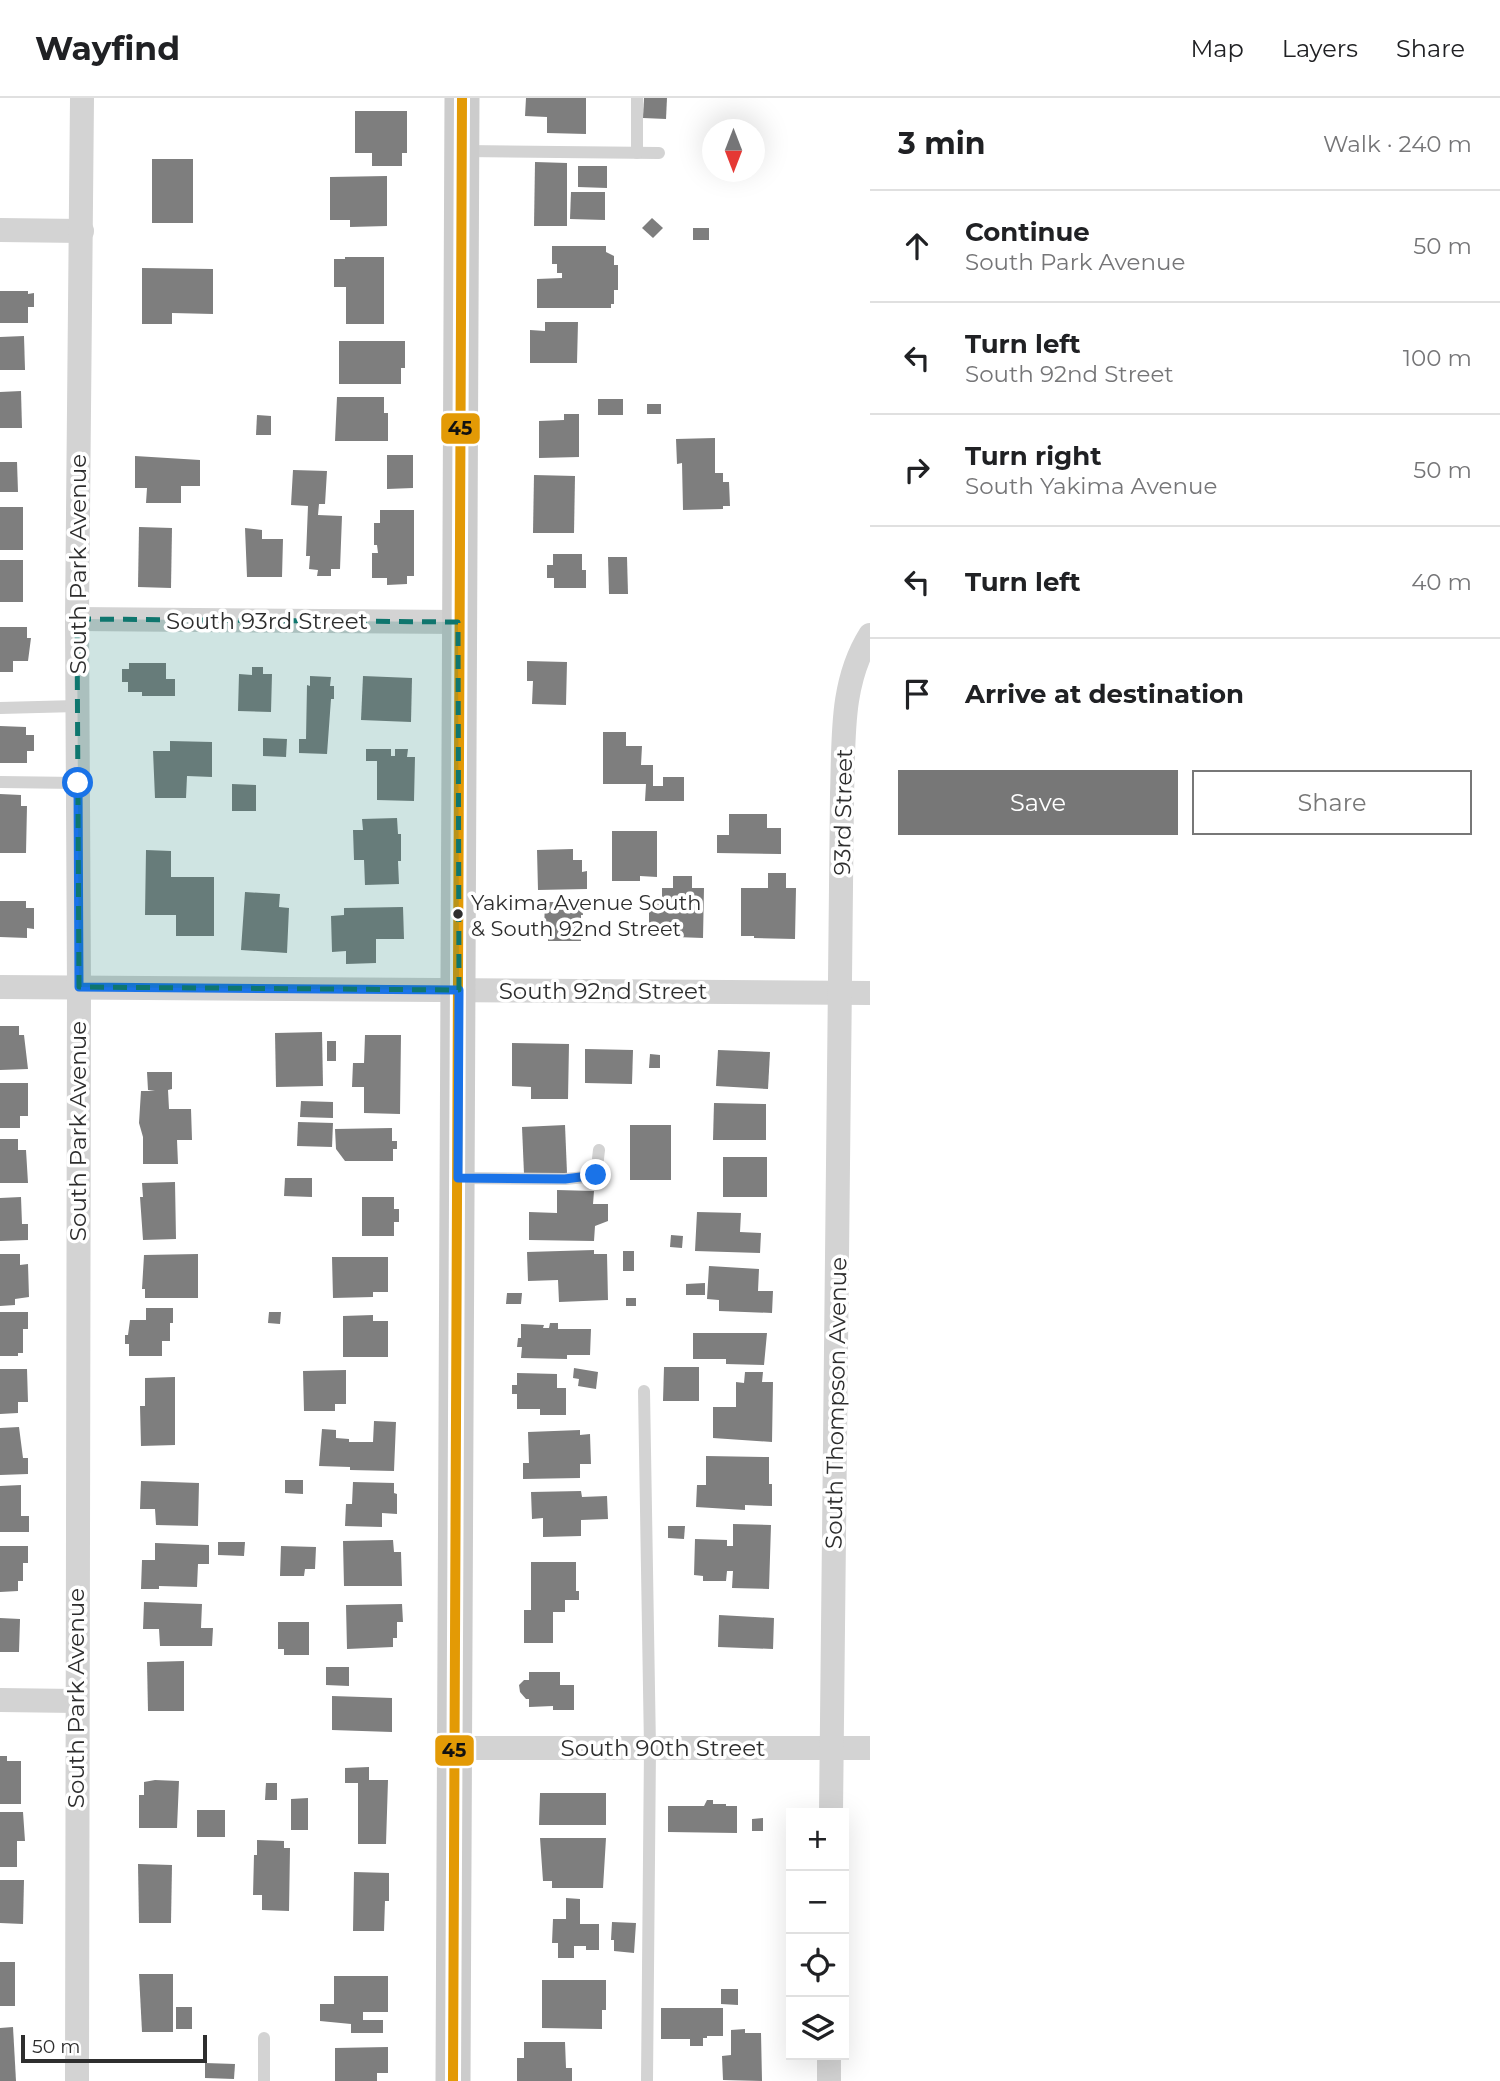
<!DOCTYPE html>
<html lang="en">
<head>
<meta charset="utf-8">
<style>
	body { margin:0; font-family:Montserrat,sans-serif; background:#f6f6f6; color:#202124 }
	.controls { position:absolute; right:21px; bottom:21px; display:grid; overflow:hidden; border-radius:0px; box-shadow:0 7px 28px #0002 }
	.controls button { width:63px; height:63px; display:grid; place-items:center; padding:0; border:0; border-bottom:2px solid #e0e0e0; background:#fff; color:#202124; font:35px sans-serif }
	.compass { position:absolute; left:702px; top:21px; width:63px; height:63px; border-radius:50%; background:#fff; box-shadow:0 7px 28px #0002; rotate:180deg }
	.scale { position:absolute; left:21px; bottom:18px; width:186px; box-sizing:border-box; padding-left:7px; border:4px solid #2e2e2e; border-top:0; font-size:19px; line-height:24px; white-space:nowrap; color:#2e2e2e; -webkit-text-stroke:5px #fff; paint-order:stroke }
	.stop { position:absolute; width:21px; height:21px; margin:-16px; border:5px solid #1a73e8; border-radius:50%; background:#fff }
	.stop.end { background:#1a73e8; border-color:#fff; box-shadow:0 2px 7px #0008 }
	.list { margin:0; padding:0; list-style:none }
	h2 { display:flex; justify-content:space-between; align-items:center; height:91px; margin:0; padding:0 28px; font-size:30px }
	h2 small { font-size:23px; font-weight:400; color:#757577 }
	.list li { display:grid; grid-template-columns:46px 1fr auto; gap:21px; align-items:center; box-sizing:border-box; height:112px; padding:0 28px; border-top:2px solid #e0e0e0 }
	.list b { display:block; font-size:26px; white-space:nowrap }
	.list p { margin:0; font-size:23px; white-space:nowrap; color:#757577 }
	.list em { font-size:23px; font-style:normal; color:#757577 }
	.actions { display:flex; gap:14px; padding:21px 28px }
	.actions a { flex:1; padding:16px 0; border:2px solid #777; border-radius:0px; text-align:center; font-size:24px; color:#777 }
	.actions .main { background:#777; color:#fff }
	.icon { flex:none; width:38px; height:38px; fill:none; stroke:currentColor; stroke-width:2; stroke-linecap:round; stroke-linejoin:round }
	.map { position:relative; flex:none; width:870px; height:1983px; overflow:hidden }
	header { display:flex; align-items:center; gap:42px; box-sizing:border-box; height:98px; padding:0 35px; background:#fff; border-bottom:2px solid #e0e0e0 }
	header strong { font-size:33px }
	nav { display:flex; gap:38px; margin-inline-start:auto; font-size:24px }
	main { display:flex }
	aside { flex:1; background:#fff }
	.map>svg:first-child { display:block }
	.building { fill:#7e7e7e }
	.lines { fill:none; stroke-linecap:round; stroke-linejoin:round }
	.service { stroke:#d3d3d3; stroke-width:12 }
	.minor { stroke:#d3d3d3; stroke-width:24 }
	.secondary { stroke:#ccc; stroke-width:35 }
	.bus-1-casing { stroke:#fff; stroke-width:16 }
	.bus-1 { stroke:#e39a05; stroke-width:10 }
	.route { stroke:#1a73e8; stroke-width:9 }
	.marked { fill:#0f766e; fill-opacity:0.2; stroke:#0f766e; stroke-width:5; stroke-dasharray:14 9; stroke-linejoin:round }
	.bus-dot { fill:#2e2e2e; stroke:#fff; stroke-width:2.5 }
	.labels { text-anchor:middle; stroke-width:7; stroke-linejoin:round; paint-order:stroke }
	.bus-label { font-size:21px; fill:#2e2e2e; stroke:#fff; text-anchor:start }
	.street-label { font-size:23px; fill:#2e2e2e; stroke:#fff }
	.line-badge { stroke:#fff; stroke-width:2.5 }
	.pale-badge-label { font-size:19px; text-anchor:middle; font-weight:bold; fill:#111 }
</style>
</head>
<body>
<header>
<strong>Wayfind</strong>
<nav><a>Map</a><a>Layers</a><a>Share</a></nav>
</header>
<main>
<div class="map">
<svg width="870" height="1983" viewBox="0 0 870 1983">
	<rect width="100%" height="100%" fill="#fff"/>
	<g class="building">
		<polygon points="526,0 586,0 586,36 547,35 547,19 525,18"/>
		<polygon points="644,0 667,0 666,21 643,20"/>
		<polygon points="355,13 407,13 407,55 402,55 402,68 372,68 372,55 355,55"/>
		<rect x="152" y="61" width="41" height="64"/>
		<polygon points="535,64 567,65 567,128 534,128"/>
		<polygon points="578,68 607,68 607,90 578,89"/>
		<polygon points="387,78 387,128 350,129 350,122 330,122 330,79"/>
		<polygon points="571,94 605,94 605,122 570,121"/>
		<polygon points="652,120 663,130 653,140 642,130"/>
		<rect x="693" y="130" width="16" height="12"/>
		<polygon points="552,148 606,148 606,154 614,158 614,167 618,167 618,192 614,192 614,206 611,206 611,210 537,210 537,181 562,180 562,175 557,175 557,166 552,166"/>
		<polygon points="345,159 384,159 384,226 346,226 346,189 334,189 334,161 345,161"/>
		<polygon points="142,170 213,171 213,216 172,215 172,226 142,226"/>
		<polygon points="0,193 28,193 28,196 34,195 34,209 28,209 28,225 0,225"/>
		<polygon points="545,224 578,224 577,265 530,265 530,232 545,233"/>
		<polygon points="24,238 25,272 0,272 0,239"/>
		<polygon points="339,243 405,243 405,270 401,270 401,286 339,286"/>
		<polygon points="21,293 22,330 0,330 0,294"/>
		<polygon points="337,299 384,299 384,315 388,315 388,343 335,343"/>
		<rect x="598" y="301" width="25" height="16"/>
		<rect x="647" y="306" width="14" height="10"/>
		<polygon points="564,316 579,316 579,359 539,360 539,323 564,322"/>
		<polygon points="257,317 271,318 271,337 256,337"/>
		<polygon points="715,340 715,375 723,375 723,384 729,384 730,408 723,408 723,411 683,412 682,365 677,366 676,341"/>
		<polygon points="387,357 413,357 413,390 387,391"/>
		<polygon points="135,358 200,362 200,388 181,388 181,405 146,405 147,390 135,390"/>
		<polygon points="0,364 17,364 18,394 0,394"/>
		<polygon points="293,372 327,373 325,406 319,406 318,417 342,418 340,471 331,471 331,478 317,478 318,472 309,471 310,458 306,458 308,408 291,407"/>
		<polygon points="534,377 575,378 574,435 533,435"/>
		<rect x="0" y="409" width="23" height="43"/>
		<polygon points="380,412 414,412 414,478 407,478 407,486 387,487 387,480 372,480 372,455 378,455 377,447 374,447 374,425 380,425"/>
		<polygon points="139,429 172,430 171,490 138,489"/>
		<polygon points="245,430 262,432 262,441 283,441 282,479 247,479"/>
		<polygon points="553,456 582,456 582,472 586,472 586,490 554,490 554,480 547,480 547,467 553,467"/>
		<polygon points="608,459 627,459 628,496 609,496"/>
		<rect x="0" y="462" width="23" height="42"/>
		<polygon points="0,529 27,529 27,540 31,540 28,563 13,563 13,574 0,574"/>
		<polygon points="527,563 567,564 566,607 532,606 533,583 527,583"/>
		<polygon points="129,565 166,565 166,581 175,581 175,598 142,598 142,594 128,594 128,584 122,584 122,571 129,571"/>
		<polygon points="252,569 263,569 263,576 272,576 271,614 238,613 239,576 252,577"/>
		<polygon points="310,578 331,579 330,588 334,588 334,601 331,601 327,656 299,655 299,641 306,641 307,587 310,588"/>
		<polygon points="363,578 412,580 411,624 361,622"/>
		<polygon points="0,628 26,629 26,637 34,637 34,653 27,653 27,665 0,665"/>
		<polygon points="603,634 626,634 626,648 642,648 641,667 653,667 653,688 663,688 663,679 684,679 684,703 645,703 646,686 603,686"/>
		<polygon points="263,640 287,641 286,659 263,658"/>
		<polygon points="170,643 212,644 212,679 187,678 186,700 155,700 153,653 170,653"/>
		<polygon points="366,651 391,651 391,658 395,658 395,651 408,651 407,659 415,659 414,703 377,702 377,663 366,663"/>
		<polygon points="232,686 256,687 256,713 232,713"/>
		<polygon points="0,696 21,697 21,708 27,708 26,755 0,755"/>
		<polygon points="729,716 767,716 767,730 781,730 781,756 717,755 717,737 729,737"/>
		<polygon points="397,720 398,736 401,736 401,763 398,763 399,786 365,787 364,762 354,762 353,732 363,732 362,721"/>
		<polygon points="612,733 657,733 657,779 640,778 640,783 612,783"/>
		<polygon points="573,751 573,762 582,762 582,774 587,773 587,791 538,792 537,752"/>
		<polygon points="146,752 171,753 171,779 214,779 214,838 176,838 176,817 145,817"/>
		<polygon points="768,775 786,775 786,790 796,790 795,841 754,840 754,838 741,838 741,790 768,790"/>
		<polygon points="673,778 692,778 692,790 704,790 703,840 649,838 649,803 662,803 662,790 673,790"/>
		<polygon points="245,794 280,796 279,809 289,810 287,855 241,852"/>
		<polygon points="0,803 26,803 26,810 34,810 34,831 27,830 27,840 0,839"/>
		<polygon points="545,804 581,804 583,817 581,817 581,843 548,843 548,831 544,831"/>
		<polygon points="403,809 404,841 376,841 376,865 346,866 346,853 332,854 331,818 344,817 344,810"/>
		<polygon points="0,928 19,928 19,937 24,937 28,971 0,972"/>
		<polygon points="322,934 323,988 276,989 275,935"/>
		<polygon points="365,937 401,937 400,1016 364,1015 364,989 352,989 353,965 364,965"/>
		<rect x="327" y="943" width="9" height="20"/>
		<polygon points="512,945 569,946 568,1001 531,1001 531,989 512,988"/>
		<polygon points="585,951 633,952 632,986 585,985"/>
		<polygon points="718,952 770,954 768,991 716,988"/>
		<polygon points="650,956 660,957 660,970 649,970"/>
		<polygon points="147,974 172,974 172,991 168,992 169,1011 191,1011 192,1042 177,1042 178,1066 143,1066 143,1039 139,1025 141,993 155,993 148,992"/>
		<polygon points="0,985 28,985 28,1018 20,1018 20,1030 0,1030"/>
		<polygon points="301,1003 333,1004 333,1020 300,1019"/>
		<polygon points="714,1005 766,1006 766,1042 713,1042"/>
		<polygon points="298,1024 333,1025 332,1049 297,1048"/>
		<polygon points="565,1027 567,1075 524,1076 522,1029"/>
		<rect x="630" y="1027" width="41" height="55"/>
		<polygon points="392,1030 392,1043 397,1043 397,1051 393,1051 393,1063 345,1063 336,1051 335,1031"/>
		<polygon points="0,1041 18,1041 18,1052 26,1052 28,1085 0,1085"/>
		<rect x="723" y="1059" width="44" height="40"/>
		<polygon points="285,1080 312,1080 312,1099 284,1098"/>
		<polygon points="175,1084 176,1141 143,1142 140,1099 143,1099 142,1085"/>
		<polygon points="557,1092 594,1093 593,1106 608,1106 608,1123 595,1128 594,1143 529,1142 529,1114 557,1115"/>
		<polygon points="21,1099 22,1126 28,1126 28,1142 0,1143 0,1100"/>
		<polygon points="362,1099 394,1099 394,1111 399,1111 399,1124 394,1124 394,1138 362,1138"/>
		<polygon points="697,1114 741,1115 740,1134 761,1135 760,1155 695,1153"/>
		<polygon points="671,1137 683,1138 682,1150 670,1149"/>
		<polygon points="594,1152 594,1156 607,1156 608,1202 559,1204 558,1182 528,1183 527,1154"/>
		<rect x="623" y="1153" width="11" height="20"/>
		<polygon points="0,1156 20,1156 20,1167 28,1166 29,1199 15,1201 15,1207 0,1208"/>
		<polygon points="198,1156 198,1200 145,1200 145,1191 142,1191 144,1157"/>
		<polygon points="332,1159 388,1159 388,1194 373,1194 373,1199 333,1200"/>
		<polygon points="709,1168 759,1171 758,1193 773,1193 772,1215 719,1213 719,1202 707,1201"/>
		<polygon points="705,1185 705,1197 686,1197 686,1186"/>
		<polygon points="507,1195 522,1195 521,1206 506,1206"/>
		<rect x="626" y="1200" width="10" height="8"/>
		<polygon points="146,1210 173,1210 173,1225 170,1225 170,1243 162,1243 162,1258 129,1258 129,1246 125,1246 125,1237 128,1237 130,1222 146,1222"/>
		<polygon points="0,1214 28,1214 28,1231 23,1231 23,1255 18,1255 18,1258 0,1258"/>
		<polygon points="269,1214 281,1214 280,1226 268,1225"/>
		<polygon points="373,1217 373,1223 388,1223 388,1259 343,1259 343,1218"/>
		<polygon points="550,1225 558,1225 558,1231 591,1231 590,1257 567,1257 567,1261 521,1260 522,1249 517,1249 518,1240 521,1240 521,1226 544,1227 543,1230 549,1230"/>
		<polygon points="693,1235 767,1235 764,1267 726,1266 726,1261 693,1261"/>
		<polygon points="664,1269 699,1269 699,1303 663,1303"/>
		<polygon points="574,1270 598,1274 596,1291 578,1288 579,1281 573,1280"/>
		<polygon points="0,1271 27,1271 28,1304 18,1304 18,1315 0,1316"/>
		<polygon points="346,1272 346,1306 335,1306 335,1313 304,1313 303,1273"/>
		<polygon points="745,1274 763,1274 762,1284 773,1284 772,1344 713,1340 713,1309 736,1309 736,1284 744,1285"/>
		<polygon points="517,1275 557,1276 557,1290 566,1290 566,1317 540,1317 540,1311 517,1311 517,1296 512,1296 512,1287 517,1287"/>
		<polygon points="175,1279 175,1347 141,1348 140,1308 145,1308 145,1280"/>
		<polygon points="374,1323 396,1324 394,1373 350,1372 350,1369 319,1368 322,1331 336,1332 336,1340 349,1341 349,1344 373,1344"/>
		<polygon points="19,1329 23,1360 28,1360 28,1376 0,1377 0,1330"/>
		<polygon points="580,1332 580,1337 590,1336 591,1366 580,1366 580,1380 523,1381 523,1365 529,1365 528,1334"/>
		<polygon points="706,1358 769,1359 769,1386 772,1386 772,1408 745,1407 745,1412 696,1409 697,1387 706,1387"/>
		<polygon points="285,1382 303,1382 303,1396 285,1395"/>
		<polygon points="141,1383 199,1385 198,1428 156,1427 155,1411 140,1411"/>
		<polygon points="353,1384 394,1385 394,1395 397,1396 397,1416 382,1415 382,1429 345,1428 346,1406 352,1406"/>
		<polygon points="21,1387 21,1418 29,1418 29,1434 0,1434 0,1388"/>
		<polygon points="581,1393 582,1399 607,1398 608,1421 581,1422 581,1438 543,1439 543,1420 532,1421 531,1394"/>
		<polygon points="733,1426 771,1427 769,1491 732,1490 733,1473 727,1473 726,1483 703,1483 703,1478 694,1477 695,1441 727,1442 727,1448 733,1448"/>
		<polygon points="668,1428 685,1428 684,1441 668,1440"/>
		<polygon points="393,1442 394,1454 401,1454 402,1488 344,1488 343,1443"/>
		<polygon points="218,1444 245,1444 244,1458 218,1457"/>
		<polygon points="155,1445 209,1447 209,1466 198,1466 197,1489 159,1488 159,1491 141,1491 142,1462 155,1462"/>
		<polygon points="0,1448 28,1448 28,1465 23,1465 23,1483 18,1483 18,1493 0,1494"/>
		<polygon points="281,1448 316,1449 315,1471 305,1471 304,1478 280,1478"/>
		<polygon points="531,1464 576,1464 576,1493 579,1493 579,1502 565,1502 565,1514 553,1514 553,1545 524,1545 524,1512 531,1512"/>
		<polygon points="144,1504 202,1506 201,1530 213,1530 212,1548 160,1548 159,1531 143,1531"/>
		<polygon points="402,1506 403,1524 397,1524 397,1540 393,1540 393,1549 347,1551 346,1507"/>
		<polygon points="719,1517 774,1520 773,1551 718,1549"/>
		<polygon points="0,1520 20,1521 19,1554 0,1554"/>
		<polygon points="278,1524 309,1524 309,1557 284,1557 284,1551 278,1551"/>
		<polygon points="184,1563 184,1613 148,1613 147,1564"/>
		<polygon points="326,1569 349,1569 349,1588 326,1587"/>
		<polygon points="529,1574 560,1574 560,1587 574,1587 574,1612 553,1612 553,1608 529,1609 529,1601 526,1601 520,1594 519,1587 524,1582 529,1582"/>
		<polygon points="332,1598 392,1600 392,1634 332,1632"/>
		<polygon points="0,1658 7,1658 7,1663 21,1663 21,1706 0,1706"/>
		<polygon points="369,1669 369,1682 388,1682 386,1746 358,1746 358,1685 345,1685 345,1670"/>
		<polygon points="155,1682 179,1683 177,1730 139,1730 139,1697 144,1697 144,1684"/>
		<polygon points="266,1685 277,1685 277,1702 265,1702"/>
		<polygon points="540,1695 606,1695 606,1727 539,1727"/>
		<polygon points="308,1700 308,1732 291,1732 291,1701"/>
		<polygon points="707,1702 713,1702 713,1706 726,1706 726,1708 737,1708 737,1735 668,1734 668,1708 704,1708"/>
		<rect x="197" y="1712" width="28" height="27"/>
		<polygon points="0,1714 23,1714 25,1743 17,1743 17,1769 0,1769"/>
		<polygon points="763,1720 763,1733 752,1733 752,1721"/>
		<polygon points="540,1740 606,1740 603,1790 552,1790 552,1783 543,1783"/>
		<polygon points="257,1742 284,1743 284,1750 290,1750 289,1813 262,1812 262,1797 253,1797 254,1757 257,1757"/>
		<polygon points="138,1766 172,1767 171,1825 139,1825"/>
		<polygon points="354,1774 389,1775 389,1803 385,1803 384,1833 353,1833"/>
		<polygon points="0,1782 24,1782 23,1826 0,1825"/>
		<polygon points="566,1800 580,1801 580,1826 599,1826 599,1852 586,1852 586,1848 574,1848 574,1860 558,1860 558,1845 552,1845 553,1821 566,1821"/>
		<polygon points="612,1824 636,1825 634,1855 614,1853 614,1842 611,1842"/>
		<rect x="0" y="1864" width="15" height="44"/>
		<polygon points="139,1876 173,1876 173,1934 142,1934"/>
		<polygon points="334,1878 388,1878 388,1914 363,1914 363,1922 383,1922 383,1935 351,1935 351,1926 320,1923 320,1906 334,1906"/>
		<polygon points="542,1882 606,1882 606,1912 602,1912 602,1931 542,1930"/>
		<polygon points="721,1891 738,1891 738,1907 721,1906"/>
		<rect x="176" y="1909" width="16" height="22"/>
		<polygon points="661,1910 723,1910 723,1938 707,1938 707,1940 703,1940 703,1948 690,1948 690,1941 661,1941"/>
		<polygon points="13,1929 16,1983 0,1983 0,1930"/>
		<polygon points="745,1931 745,1935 761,1935 762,1983 723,1982 722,1958 731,1957 731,1932"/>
		<polygon points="524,1944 565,1944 566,1970 572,1970 572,1983 517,1983 517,1960 524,1960"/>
		<polygon points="388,1949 388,1975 377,1975 377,1983 335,1983 335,1950"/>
		<polygon points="205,1965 235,1966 234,1981 205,1980"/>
	</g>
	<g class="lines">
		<g class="service">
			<polyline points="465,53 659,55"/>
			<polyline points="637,55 637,0"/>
			<polyline points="0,610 77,608"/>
			<polyline points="0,684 78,685"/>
			<polyline points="459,1080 565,1081 596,1078 599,1052"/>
			<polyline points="644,1293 650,1650 647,1983"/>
			<polyline points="264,1983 264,1940"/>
		</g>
		<g class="minor">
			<polyline points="0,132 82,133"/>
			<polyline points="77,521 458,524"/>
			<polyline points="0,889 870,895"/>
			<polyline points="0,1602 76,1603"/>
			<polyline points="455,1650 870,1650"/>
			<path d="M 831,1715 L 842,696 C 844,641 840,585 870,537"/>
			<polyline points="77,1983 79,889 77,521 82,0"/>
			<polyline points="829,1983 829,1957"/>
		</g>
		<polyline class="secondary" points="453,1983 462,0"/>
		<g class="bus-1-casing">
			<polyline id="bus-1" points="453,1983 462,0"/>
		</g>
		<use href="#bus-1" class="bus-1"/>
	</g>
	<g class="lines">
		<polyline class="route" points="78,685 79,889 459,892 458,1080 565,1081 596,1077"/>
	</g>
	<path class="marked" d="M 77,521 L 458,524 L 459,892 L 79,889 Z"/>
	<circle class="bus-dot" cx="458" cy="816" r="6"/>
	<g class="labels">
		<g class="bus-label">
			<text x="471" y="812">Yakima Avenue South<tspan x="471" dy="26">&amp; South 92nd Street</tspan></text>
		</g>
		<g class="street-label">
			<text transform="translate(78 466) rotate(-90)" y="8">South Park Avenue</text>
			<text x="267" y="531">South 93rd Street</text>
			<text transform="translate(843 714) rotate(-89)" y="8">93rd Street</text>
			<text x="603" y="901">South 92nd Street</text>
			<text transform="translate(78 1033) rotate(-90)" y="8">South Park Avenue</text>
			<text transform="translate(836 1305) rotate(-89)" y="8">South Thompson Avenue</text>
			<text transform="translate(76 1600) rotate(-90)" y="8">South Park Avenue</text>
			<text x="663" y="1658">South 90th Street</text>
		</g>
	</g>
	<g class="line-badge">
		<rect x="440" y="314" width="41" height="33" rx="7" fill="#e39a05"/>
		<rect x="434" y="1636" width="41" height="33" rx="7" fill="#e39a05"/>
	</g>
	<g class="pale-badge-label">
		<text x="460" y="337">45</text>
		<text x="454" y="1659">45</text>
	</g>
</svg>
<div class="controls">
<button>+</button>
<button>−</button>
<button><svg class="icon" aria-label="locate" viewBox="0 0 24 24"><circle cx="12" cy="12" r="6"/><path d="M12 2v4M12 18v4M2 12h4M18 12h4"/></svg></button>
<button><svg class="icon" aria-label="layers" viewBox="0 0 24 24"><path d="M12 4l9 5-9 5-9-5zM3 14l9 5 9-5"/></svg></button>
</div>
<svg class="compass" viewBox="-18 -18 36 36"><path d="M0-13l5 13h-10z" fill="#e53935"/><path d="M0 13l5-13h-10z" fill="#757577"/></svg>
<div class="scale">50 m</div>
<div class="stop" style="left:78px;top:685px"></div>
<div class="stop end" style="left:596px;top:1077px"></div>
</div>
<aside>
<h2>3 min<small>Walk · 240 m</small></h2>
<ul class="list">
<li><svg class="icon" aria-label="ahead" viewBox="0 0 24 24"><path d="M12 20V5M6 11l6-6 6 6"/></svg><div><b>Continue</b><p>South Park Avenue</p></div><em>50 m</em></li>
<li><svg class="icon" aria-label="left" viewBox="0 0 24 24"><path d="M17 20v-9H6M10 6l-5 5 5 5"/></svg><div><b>Turn left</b><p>South 92nd Street</p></div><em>100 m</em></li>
<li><svg class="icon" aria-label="right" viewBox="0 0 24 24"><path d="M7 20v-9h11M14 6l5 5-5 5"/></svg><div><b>Turn right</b><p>South Yakima Avenue</p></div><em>50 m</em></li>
<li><svg class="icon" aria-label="left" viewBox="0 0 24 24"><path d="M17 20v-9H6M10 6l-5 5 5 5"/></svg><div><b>Turn left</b></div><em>40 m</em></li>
<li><svg class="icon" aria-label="arrive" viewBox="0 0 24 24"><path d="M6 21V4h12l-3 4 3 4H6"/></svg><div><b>Arrive at destination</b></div></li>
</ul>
<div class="actions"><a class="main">Save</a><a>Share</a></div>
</aside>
</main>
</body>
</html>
